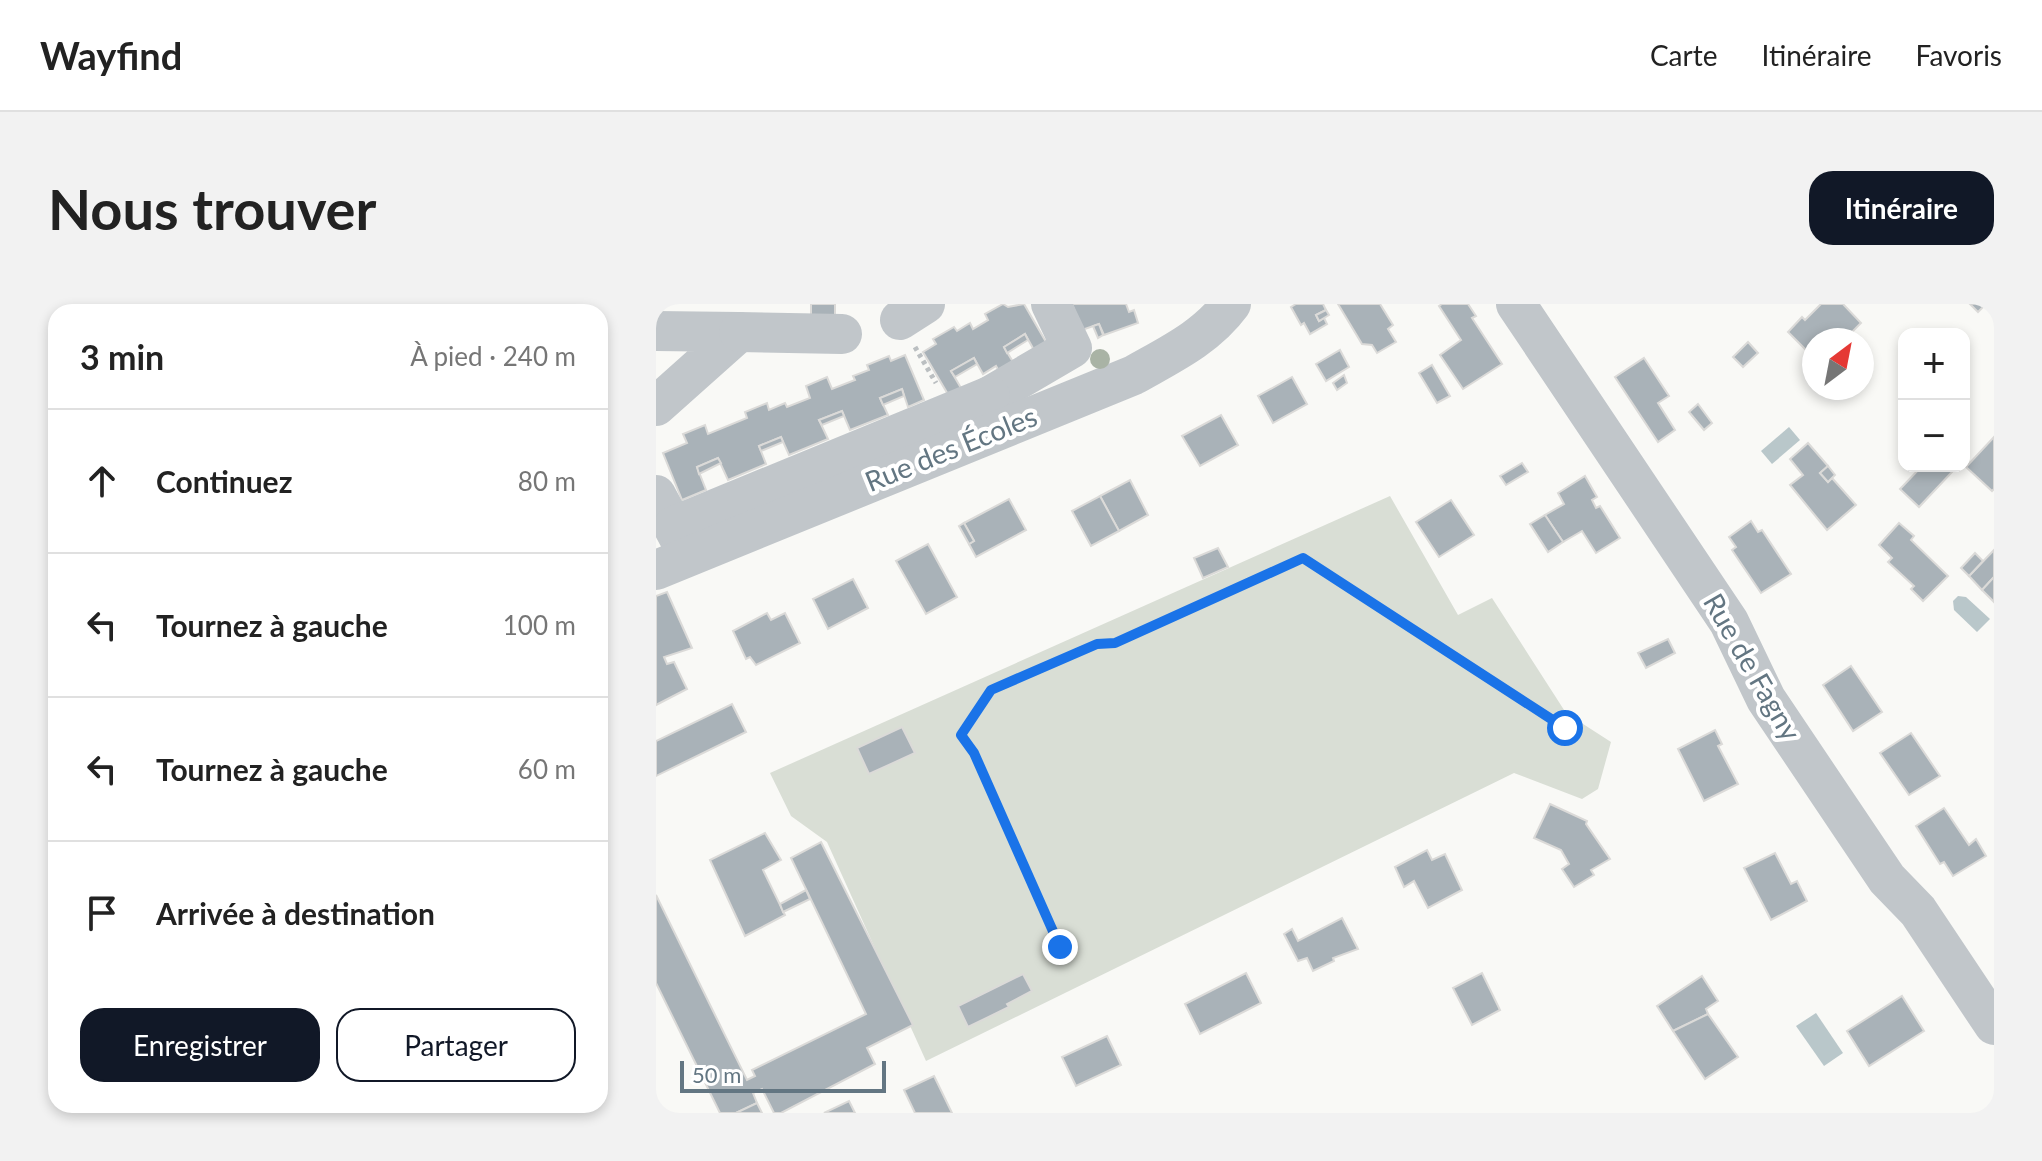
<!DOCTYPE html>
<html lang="fr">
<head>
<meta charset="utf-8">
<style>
	body { margin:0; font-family:Lato,sans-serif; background:#f2f2f2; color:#222 }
	.controls { position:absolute; right:24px; top:24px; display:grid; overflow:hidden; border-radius:16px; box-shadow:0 4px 12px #0003 }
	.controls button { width:72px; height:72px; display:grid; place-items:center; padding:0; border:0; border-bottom:2px solid #e0e0e0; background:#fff; color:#222; font:40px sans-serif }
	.compass { position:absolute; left:1146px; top:24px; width:72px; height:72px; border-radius:50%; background:#fff; box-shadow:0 4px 12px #0003; rotate:32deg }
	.scale { position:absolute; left:24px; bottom:20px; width:206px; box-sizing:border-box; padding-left:8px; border:4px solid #637682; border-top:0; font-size:22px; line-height:28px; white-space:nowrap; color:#637682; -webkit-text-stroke:6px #fff; paint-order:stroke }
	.stop { position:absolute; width:24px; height:24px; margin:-18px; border:6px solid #1a73e8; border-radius:50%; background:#fff }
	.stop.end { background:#1a73e8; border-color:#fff; box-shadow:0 2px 8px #0008 }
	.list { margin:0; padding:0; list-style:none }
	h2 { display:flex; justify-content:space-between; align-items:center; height:104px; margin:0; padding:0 32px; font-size:34px }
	h2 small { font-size:26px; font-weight:400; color:#767676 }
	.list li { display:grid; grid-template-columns:52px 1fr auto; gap:24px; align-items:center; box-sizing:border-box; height:144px; padding:0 32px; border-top:2px solid #e0e0e0 }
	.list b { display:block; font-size:30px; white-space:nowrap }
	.list em { font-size:26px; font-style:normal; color:#767676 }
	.actions { display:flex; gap:16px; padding:24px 32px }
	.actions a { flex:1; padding:18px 0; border:2px solid #111827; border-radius:24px; text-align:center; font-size:28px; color:#111827 }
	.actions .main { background:#111827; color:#fff }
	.icon { flex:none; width:44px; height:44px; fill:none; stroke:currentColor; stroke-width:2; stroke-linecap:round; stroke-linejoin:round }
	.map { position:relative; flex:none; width:1338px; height:809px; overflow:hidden; border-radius:24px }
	header { display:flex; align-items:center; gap:48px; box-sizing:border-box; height:112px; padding:0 40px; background:#fff; border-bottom:2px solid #e0e0e0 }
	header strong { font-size:38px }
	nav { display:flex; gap:44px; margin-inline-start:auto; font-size:28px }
	.intro { display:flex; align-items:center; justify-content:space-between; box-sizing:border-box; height:192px; padding:0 48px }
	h1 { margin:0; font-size:56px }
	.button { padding:20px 36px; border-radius:24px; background:#111827; color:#fff; font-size:28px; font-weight:700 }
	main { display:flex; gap:48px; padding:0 48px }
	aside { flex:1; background:#fff; border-radius:24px; box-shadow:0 4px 12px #0003 }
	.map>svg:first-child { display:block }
	.green { fill:#d9ded5 }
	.water { fill:#b9c7ca }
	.building { fill:#a9b2b8; stroke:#dbdad8; stroke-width:2 }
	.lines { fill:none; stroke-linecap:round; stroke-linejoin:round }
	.path { stroke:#bbbfc1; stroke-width:5; stroke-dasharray:4 4; stroke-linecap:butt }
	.minor { stroke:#c1c6ca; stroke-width:40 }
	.tree { fill:#a9b3a5 }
	.route { stroke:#1a73e8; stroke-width:10 }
	.labels { text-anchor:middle; stroke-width:8; stroke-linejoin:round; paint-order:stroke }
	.street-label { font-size:28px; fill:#637682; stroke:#fff }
</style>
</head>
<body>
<header>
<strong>Wayfind</strong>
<nav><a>Carte</a><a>Itinéraire</a><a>Favoris</a></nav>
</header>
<div class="intro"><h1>Nous trouver</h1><a class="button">Itinéraire</a></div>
<main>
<aside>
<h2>3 min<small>À pied · 240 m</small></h2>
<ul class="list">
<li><svg class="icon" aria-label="ahead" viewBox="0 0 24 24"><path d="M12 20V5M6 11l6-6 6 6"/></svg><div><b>Continuez</b></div><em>80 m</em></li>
<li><svg class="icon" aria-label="left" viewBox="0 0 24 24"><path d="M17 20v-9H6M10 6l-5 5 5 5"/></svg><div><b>Tournez à gauche</b></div><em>100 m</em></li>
<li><svg class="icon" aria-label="left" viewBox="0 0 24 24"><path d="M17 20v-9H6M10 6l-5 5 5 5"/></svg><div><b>Tournez à gauche</b></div><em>60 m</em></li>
<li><svg class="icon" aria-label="arrive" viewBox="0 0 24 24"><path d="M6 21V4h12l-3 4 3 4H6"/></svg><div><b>Arrivée à destination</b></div></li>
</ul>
<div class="actions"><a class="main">Enregistrer</a><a>Partager</a></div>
</aside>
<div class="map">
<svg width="1338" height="809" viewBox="0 0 1338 809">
	<rect width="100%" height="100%" fill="#f9f9f6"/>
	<polygon class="green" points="734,192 802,311 836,294 910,409 955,438 942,485 926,495 858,469 270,757 171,538 135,512 114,469"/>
	<g class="water">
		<polygon points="1133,123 1144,136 1116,160 1105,147"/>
		<polygon points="1302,292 1310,293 1334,315 1321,328 1298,306 1297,297"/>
		<polygon points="1160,709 1187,749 1168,762 1140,722"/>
	</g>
	<g class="building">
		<rect x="155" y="0" width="24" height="11"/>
		<polygon points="347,0 352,3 368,0 390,38 378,46 369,30 348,43 357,58 343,67 340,62 327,70 318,54 295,67 305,84 293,92 267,48 280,40 277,35 298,23 301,27 314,19 317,25 332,16 329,10"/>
		<polygon points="416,0 470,0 473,8 478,6 482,19 448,31 443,20 426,26"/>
		<polygon points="640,0 667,0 670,6 660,11 663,17 668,14 671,20 654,30 648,19 645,21 635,3"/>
		<polygon points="682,0 724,0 737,21 732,25 740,38 721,49 716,41 706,40"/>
		<polygon points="786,0 812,0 820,12 816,14 846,60 807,85 784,51 805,36 783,2"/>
		<polygon points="1165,0 1187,0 1205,19 1188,36 1158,36 1158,54 1132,28 1146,13 1149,16"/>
		<polygon points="1314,0 1330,0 1322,8"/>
		<polygon points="670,6 673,11 663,17 660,11"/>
		<polygon points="443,20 447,31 442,34 437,22"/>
		<polygon points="369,30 372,36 351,49 348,43"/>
		<polygon points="1092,38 1102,49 1087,63 1077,53"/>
		<polygon points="684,46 693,63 670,77 660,60"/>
		<polygon points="249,51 268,96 252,103 246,85 224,94 232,111 194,126 186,107 163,116 172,135 133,151 125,133 103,142 110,160 72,176 62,154 41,163 50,186 26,196 7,149 31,139 27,130 49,121 52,130 91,114 89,108 111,99 113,106 129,99 131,103 154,94 150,82 171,73 176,85 199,76 197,72 213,66 211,61 233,52 235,57"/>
		<polygon points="318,54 321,60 299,73 295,67"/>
		<polygon points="988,54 1013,92 1002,99 1019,126 1002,138 959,73"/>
		<polygon points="776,61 794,92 781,99 763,69"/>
		<polygon points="688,71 691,79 681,86 677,79"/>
		<polygon points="636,73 651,100 617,119 602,92"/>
		<polygon points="246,85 248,92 227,101 224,94"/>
		<polygon points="1042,100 1056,119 1048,126 1033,108"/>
		<polygon points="186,107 188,112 166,121 163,116"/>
		<polygon points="565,111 582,141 544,162 526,132"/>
		<polygon points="125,133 127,138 105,147 103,142"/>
		<polygon points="1338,133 1338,185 1336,187 1310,163"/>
		<polygon points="1152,139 1172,162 1164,169 1172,178 1176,174 1200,201 1171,226 1134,181 1147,171 1134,155"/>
		<polygon points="62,154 65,159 43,170 41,163"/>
		<polygon points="866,159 872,168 850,181 844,172"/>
		<polygon points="1172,162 1179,171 1172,178 1164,169"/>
		<polygon points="1266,162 1290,162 1296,168 1263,203 1244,185"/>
		<polygon points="929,172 941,193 936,196 940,204 944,202 964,234 940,249 926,227 907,238 889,211 908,200 902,189"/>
		<polygon points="474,176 492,211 463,227 444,192"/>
		<polygon points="444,192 463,227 435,242 416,207"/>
		<polygon points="353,195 370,226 320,253 313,240 318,237 308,219"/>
		<polygon points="795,196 818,231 783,253 760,218"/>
		<polygon points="889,211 907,238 892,248 874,220"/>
		<polygon points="1095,217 1102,228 1106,226 1135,270 1105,289 1076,246 1080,243 1073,233"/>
		<polygon points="308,219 318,237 313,240 303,222"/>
		<polygon points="1243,219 1258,232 1255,236 1292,272 1267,297 1255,285 1258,282 1232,258 1236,254 1223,241"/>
		<polygon points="272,240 301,293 270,310 240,257"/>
		<polygon points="562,244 572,263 547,274 538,254"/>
		<polygon points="1338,246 1338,273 1326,286 1313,272"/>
		<polygon points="1319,249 1327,257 1313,272 1305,264"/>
		<polygon points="1338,273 1338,298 1326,286"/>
		<polygon points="197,275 212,304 172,325 157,295"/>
		<polygon points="11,288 36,344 8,353 11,360 18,358 31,385 0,401 0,292"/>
		<polygon points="111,309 115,316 129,309 144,339 100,361 94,353 90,355 77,327"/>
		<polygon points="1012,335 1019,349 990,364 982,349"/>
		<polygon points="1195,362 1226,408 1197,427 1167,381"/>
		<polygon points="76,400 90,428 0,472 0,437"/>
		<polygon points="246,423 259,449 213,470 201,444"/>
		<polygon points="1059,426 1066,440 1062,442 1082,480 1048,497 1022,445"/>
		<polygon points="1255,429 1284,472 1253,491 1224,449"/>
		<polygon points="894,500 931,517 930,520 954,555 935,566 938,571 918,583 906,565 913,560 905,546 878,534"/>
		<polygon points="1288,504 1313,541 1320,535 1330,552 1297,572 1288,558 1284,560 1260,522"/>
		<polygon points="109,529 125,556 107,566 129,611 89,632 54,556"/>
		<polygon points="165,538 257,721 211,744 219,760 125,809 118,809 106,785 97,789 101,799 80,809 64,809 0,679 0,591 91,776 99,772 96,766 210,710 135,554"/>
		<polygon points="771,546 776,556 789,550 806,586 772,604 758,577 748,583 739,563"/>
		<polygon points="1119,549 1135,580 1141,577 1151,597 1115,616 1088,564"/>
		<polygon points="150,586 154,595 127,608 124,600"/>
		<polygon points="686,614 702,645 677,654 678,657 657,667 651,654 642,657 628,630 636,625 642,637"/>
		<polygon points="590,669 605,699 544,730 529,700"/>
		<polygon points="826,669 844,706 816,721 797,684"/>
		<polygon points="367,670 376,687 351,700 353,703 312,723 302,702"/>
		<polygon points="1046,672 1062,697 1050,705 1052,710 1017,727 1001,702"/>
		<polygon points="1246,692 1268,727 1213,762 1191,727"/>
		<polygon points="1052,710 1082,753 1049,775 1017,727"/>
		<polygon points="451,732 465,761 420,782 406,753"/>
		<polygon points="278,772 296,809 259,809 248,786"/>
		<polygon points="193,797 199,809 168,809"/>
		<polygon points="101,799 106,809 80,809"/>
	</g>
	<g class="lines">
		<g class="path">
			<polyline points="259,43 280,79"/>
			<polyline points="404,643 318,449 305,431 335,386 441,340 459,339 647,254 922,431"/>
		</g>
		<g class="minor">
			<polyline points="860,0 1073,318 1110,395 1231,575 1262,607 1338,721"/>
			<polyline points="244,16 269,0"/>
			<polyline points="0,27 83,28 0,102"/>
			<polyline points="83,28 186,30"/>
			<polyline points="344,115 334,92 416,44 395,0"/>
			<polyline points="0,191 29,245"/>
			<polyline points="18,222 334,92"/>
			<path d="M 0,266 L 478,71 C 513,51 550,34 575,0"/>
		</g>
	</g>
	<circle class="tree" cx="444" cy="55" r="10"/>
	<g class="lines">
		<polyline class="route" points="404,643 318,449 305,431 335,386 441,340 459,339 647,254 909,424"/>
	</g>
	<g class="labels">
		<g class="street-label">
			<text transform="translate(295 145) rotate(-22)" y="10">Rue des Écoles</text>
			<text transform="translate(1096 363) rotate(60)" y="10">Rue de Fagny</text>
		</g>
	</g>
</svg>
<div class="controls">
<button>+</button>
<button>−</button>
</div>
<svg class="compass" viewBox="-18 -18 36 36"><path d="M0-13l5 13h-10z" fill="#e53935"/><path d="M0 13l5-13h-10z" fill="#767676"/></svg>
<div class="scale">50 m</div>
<div class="stop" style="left:909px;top:424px"></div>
<div class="stop end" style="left:404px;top:643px"></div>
</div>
</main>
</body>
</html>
